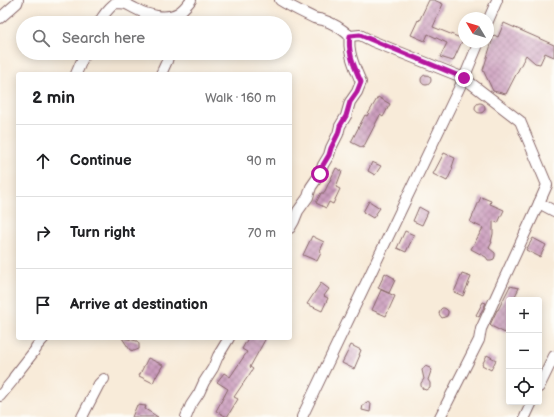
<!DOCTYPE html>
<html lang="en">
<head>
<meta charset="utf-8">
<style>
	body { margin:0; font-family:"Balsamiq Sans",sans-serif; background:#f2f2f2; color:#202124 }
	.controls { position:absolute; right:12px; bottom:12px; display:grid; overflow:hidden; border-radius:4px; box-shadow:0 2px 10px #0003 }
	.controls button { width:36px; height:36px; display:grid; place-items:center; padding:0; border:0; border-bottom:1px solid #e0e0e0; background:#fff; color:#202124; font:20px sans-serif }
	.compass { position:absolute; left:458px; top:12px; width:36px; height:36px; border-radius:50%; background:#fff; box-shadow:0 2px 10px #0003; rotate:308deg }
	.stop { position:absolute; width:12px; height:12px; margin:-9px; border:3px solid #b5179e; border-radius:50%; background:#fff }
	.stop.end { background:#b5179e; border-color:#fff; box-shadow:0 1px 4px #0008 }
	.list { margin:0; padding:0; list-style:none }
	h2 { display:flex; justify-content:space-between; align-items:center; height:52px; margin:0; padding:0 16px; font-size:17px }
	h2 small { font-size:13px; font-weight:400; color:#757577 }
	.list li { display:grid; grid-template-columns:26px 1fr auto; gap:12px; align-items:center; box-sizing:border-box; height:72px; padding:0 16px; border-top:1px solid #e0e0e0 }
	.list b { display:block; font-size:15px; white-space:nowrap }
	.list em { font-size:13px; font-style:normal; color:#757577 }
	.icon { flex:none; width:22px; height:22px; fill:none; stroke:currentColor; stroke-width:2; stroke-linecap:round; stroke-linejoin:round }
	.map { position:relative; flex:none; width:554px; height:417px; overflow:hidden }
	.search { position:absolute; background:#fff; box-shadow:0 2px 10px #0003; left:16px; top:16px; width:276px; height:44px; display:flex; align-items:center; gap:10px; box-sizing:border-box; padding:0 14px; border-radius:22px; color:#757577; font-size:15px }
	.panel { position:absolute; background:#fff; box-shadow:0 2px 10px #0003; left:16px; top:72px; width:276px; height:268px; border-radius:4px }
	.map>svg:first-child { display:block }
	.building { fill:url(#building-cross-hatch) }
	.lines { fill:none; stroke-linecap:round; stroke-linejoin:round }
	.minor-casing { stroke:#876668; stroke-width:12 }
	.minor { stroke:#fff; stroke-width:10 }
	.route { stroke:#b5179e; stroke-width:5 }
</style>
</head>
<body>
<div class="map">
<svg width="554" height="417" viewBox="0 0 554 417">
	<defs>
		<pattern id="building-cross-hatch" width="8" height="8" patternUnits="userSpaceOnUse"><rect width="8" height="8" fill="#cb9dbd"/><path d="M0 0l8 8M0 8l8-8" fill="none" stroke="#a77f9a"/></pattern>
	</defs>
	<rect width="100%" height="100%" fill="#fdfcf7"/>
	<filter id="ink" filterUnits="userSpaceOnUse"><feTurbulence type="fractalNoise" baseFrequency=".025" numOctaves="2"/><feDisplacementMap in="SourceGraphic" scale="8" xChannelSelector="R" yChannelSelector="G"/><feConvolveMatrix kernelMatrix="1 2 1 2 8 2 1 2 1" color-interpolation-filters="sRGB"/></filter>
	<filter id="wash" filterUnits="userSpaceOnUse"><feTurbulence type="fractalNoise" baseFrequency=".012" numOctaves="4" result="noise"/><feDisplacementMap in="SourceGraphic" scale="16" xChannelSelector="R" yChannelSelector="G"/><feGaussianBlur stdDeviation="0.9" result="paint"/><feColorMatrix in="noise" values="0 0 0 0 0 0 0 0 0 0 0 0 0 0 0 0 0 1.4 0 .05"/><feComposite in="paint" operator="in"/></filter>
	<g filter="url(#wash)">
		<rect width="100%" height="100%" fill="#f8ebd9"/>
		<g id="blocks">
			<g class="building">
				<polygon points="429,0 434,0 443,4 433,27 463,39 453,61 440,57 447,43 428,34 425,41 411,35 418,20 419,21"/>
				<polygon points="504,23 554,45 554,57 545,53 540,64 535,63 526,55 506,94 493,91 483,70 494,35 498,37"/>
				<circle cx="426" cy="80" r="5"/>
				<polygon points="378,97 390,104 383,117 380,115 363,148 351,142 365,115 367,116"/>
				<circle cx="480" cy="108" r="5"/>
				<polygon points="444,153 455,158 452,167 453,168 447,181 433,174"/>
				<polygon points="372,162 381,166 375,175 368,171"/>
				<polygon points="336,168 342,171 336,187 340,189 333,204 329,202 326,208 316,203 321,193 324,193"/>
				<polygon points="481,197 491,201 490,204 504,210 498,223 493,221 493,234 491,242 492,242 489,248 495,253 495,256 494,259 491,260 488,260 486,257 471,249 483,228 470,222"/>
				<polygon points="369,201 380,208 373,218 363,212"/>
				<polygon points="419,207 428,212 422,225 413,221"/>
				<polygon points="405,231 414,235 406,252 397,248"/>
				<polygon points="312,236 324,242 320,251 321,253 317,261 303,255"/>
				<polygon points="533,238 546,245 540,257 526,250"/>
				<polygon points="385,273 394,278 394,279 395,280 389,293 378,288"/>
				<polygon points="462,274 471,277 463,296 454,292"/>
				<polygon points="321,283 329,289 324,296 328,298 322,311 307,304"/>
				<polygon points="510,286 519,288 513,300 509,300 509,325 505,333 491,326 490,325 497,310 498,310"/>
				<polygon points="381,290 395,296 386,316 372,310"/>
				<polygon points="483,302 486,303 479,317 476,315"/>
				<polygon points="442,308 444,308 446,309 448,311 448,313 447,316 442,318 439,314 440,310"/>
				<polygon points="122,338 137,341 139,344 139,349 134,351 130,350"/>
				<polygon points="248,338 266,338 250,367 253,369 234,397 238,399 227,417 216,411 228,389 217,382 224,373 230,377 247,352 242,349"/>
				<polygon points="351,345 361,350 359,355 360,355 354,369 342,363"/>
				<polygon points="487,355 496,360 491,370 482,365"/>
				<polygon points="148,358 163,365 156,377 156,376 153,383 139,376"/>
				<polygon points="425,366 430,368 431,371 428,380 430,383 430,387 426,390 423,389 421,386 421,383 424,379 422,370"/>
				<polygon points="367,402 371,404 370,412 362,410 363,405"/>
				<polygon points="137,405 146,406 145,409 158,417 132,417"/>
			</g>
		</g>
	</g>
	<g filter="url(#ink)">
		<use href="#blocks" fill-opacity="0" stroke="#876668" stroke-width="1"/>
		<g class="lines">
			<g class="minor-casing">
				<g id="minor">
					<path d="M 280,0 C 291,7 302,12 314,18 C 317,19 320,19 323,20 C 333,23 342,29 350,36 L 360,35 L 372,41 L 464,78 L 302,417"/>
					<polyline points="0,18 17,3 18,0"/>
					<polyline points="488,21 497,0"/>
					<path d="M 99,23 C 103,15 108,9 115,3 C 127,3 126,4 136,9 C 147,15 166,20 178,13 C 183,10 187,5 191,0"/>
					<polyline points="181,23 181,22"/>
					<polyline points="479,42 464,78 520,121 547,185 539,203 554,211"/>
					<polyline points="76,74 85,53"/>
					<polyline points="161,74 167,61 169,53"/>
					<path d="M 290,228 L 294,221 L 298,211 L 308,197 L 311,187 L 320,174 L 323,165 L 329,155 L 331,148 L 338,134 L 340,126 L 346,116 L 350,102 L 357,92 L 361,82 C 355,68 347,51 350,36"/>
					<polyline points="539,387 554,356"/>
					<polyline points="0,396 14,379 14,377 36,349 36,347 44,338"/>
					<polyline points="82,417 99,384 104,379"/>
					<polyline points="186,417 191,405 199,393 204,382 213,368 218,356 229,338"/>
					<polyline points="440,417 479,340 481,329 539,203"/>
					<polyline points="525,417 532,402"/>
				</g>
			</g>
			<use href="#minor" class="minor"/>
		</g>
	</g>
	<g class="lines" filter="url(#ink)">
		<path class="route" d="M 320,174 L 323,165 L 329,155 L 331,148 L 338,134 L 340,126 L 346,116 L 350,102 L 357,92 L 361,82 C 355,68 347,52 350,36 L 360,35 L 464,78"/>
	</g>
</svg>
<div class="controls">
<button>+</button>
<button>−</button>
<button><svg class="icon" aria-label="locate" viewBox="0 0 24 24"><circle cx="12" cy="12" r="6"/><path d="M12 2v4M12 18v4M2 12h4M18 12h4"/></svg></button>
</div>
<svg class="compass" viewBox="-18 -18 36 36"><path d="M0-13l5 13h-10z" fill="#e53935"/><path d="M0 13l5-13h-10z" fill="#757577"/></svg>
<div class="stop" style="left:320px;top:174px"></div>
<div class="stop end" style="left:464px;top:78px"></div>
<div class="search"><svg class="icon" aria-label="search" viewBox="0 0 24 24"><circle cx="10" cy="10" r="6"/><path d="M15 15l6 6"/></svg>Search here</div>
<section class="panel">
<h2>2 min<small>Walk · 160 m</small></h2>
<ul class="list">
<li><svg class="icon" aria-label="ahead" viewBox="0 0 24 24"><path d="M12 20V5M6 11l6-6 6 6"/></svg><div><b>Continue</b></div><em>90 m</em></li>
<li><svg class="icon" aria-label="right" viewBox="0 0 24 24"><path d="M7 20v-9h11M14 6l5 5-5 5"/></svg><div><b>Turn right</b></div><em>70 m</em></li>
<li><svg class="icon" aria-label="arrive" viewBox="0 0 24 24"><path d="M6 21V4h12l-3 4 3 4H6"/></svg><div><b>Arrive at destination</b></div></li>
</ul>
</section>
</div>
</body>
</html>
